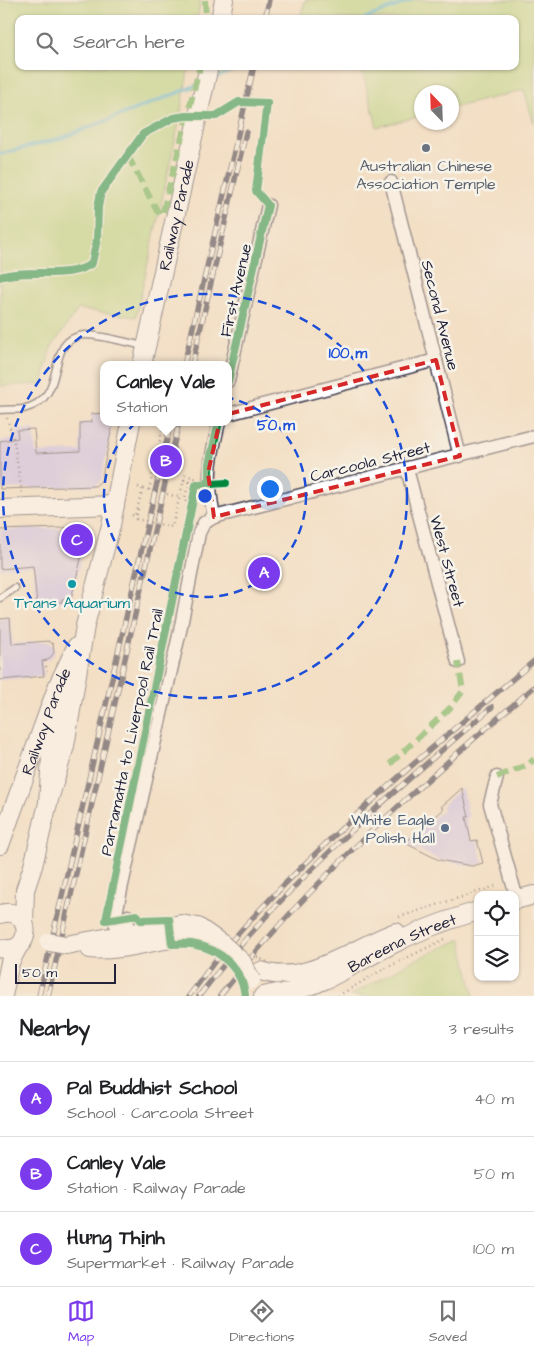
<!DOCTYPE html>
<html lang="en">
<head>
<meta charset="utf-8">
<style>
	body { margin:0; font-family:"Architects Daughter",sans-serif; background:#f6f6f6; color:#202124 }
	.controls { position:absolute; right:15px; bottom:15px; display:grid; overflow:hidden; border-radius:10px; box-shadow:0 1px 4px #0004 }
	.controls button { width:45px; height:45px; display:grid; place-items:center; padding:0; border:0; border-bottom:1px solid #e0e0e0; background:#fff; color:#202124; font:25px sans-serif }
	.compass { position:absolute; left:414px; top:85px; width:45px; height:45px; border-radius:50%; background:#fff; box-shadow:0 1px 4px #0004; rotate:337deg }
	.scale { position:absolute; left:15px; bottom:12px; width:101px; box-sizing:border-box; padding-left:5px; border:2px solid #22223b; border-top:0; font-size:14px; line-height:18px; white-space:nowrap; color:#22223b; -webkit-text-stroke:4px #f7f3e8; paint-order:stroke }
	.you { position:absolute; left:269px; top:488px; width:18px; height:18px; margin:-12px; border:4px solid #fff; border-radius:50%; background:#1a73e8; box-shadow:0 0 0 8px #1a73e833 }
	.badge { display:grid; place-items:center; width:32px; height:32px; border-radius:50%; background:#7c3aed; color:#fff; font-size:16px; font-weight:700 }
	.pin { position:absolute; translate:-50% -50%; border:2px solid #fff; box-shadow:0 1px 5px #0006 }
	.popup { position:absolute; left:100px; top:361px; width:132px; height:65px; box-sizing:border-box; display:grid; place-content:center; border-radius:10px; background:#fff; filter:drop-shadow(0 1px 4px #0005); font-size:16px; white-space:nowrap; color:#757577 }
	.popup b { font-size:19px; color:#202124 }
	.popup::after { content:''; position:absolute; left:50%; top:100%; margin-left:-10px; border:10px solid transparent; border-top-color:#fff }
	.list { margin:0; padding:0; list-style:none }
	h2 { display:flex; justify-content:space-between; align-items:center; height:65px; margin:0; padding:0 20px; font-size:21px }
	h2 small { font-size:16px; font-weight:400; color:#757577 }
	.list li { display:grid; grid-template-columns:32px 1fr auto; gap:15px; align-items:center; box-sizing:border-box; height:75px; padding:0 20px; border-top:1px solid #e0e0e0 }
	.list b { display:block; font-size:19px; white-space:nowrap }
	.list p { margin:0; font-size:16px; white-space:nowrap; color:#757577 }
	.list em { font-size:16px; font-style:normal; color:#757577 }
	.icon { flex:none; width:28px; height:28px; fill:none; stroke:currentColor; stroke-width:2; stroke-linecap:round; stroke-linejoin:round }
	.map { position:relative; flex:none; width:534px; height:996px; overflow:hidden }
	.search { position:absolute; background:#fff; box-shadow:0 1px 4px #0004; left:15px; right:15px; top:15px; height:55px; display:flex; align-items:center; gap:12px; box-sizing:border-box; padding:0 18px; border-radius:10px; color:#757577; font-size:19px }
	.sheet { height:290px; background:#fff }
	nav { display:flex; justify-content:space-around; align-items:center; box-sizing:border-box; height:70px; border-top:1px solid #e0e0e0; background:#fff; font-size:14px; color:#757577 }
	nav a { display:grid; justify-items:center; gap:2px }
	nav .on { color:#7c3aed }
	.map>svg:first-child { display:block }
	.green { fill:#b3d77f; stroke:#6a7c5d }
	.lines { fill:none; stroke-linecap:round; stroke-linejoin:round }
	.stream { stroke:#4fb6ce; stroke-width:4 }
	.building { fill:#c4baf2 }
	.service-casing { stroke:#413e50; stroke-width:9 }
	.minor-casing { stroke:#413e50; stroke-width:15 }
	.secondary-casing { stroke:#413e50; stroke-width:20 }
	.path { stroke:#413e50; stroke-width:2.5; stroke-dasharray:1 4; stroke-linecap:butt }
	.service { stroke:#fff; stroke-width:6 }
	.minor { stroke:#fff; stroke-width:12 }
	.secondary { stroke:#fff; stroke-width:18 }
	.rail-casing { stroke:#22223b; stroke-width:5.5 }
	.rail { stroke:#f7f3e8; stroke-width:4; stroke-dasharray:11; stroke-linecap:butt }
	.secondary-bridge-casing { stroke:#413e50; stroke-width:20; stroke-linecap:butt }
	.path-bridge { stroke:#413e50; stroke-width:2.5; stroke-dasharray:1 4; stroke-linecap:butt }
	.secondary-bridge { stroke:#fff; stroke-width:18 }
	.quiet { stroke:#53aa46; stroke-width:6; stroke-dasharray:12 6; stroke-linecap:butt }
	.cycleway-casing { stroke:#f7f3e8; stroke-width:11 }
	.cycleway { stroke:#00873e; stroke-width:8 }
	.marked { fill:none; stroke:#d62828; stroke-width:4; stroke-dasharray:10 6; stroke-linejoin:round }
	.ring { fill:none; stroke:#1d4ed8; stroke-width:2.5; stroke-dasharray:9 6 }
	.worship-dot { fill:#6b7280; stroke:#f7f3e8; stroke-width:2 }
	.culture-dot { fill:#0f9aa8; stroke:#f7f3e8; stroke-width:2 }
	.service-dot { fill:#5c6f8a; stroke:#f7f3e8; stroke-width:2 }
	.labels { text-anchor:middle; stroke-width:5; stroke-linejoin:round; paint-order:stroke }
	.worship-label { font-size:16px; fill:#5b616d; stroke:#f7f3e8 }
	.street-label { font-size:16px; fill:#22223b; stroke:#f7f3e8 }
	.culture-label { font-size:16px; fill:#0d838f; stroke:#f7f3e8 }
	.service-label { font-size:16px; fill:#4e5e75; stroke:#f7f3e8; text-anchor:end }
	.centre { fill:#1d4ed8; stroke:#f7f3e8; stroke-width:2.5 }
	.ring-label { font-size:15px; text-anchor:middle; font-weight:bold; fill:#1d4ed8; stroke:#f7f3e8; stroke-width:5; stroke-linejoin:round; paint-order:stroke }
</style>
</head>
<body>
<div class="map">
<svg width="534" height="996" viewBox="0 0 534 996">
	<rect width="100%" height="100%" fill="#f7f3e8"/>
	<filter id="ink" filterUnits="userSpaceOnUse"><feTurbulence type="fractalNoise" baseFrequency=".02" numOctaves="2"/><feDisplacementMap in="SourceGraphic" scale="10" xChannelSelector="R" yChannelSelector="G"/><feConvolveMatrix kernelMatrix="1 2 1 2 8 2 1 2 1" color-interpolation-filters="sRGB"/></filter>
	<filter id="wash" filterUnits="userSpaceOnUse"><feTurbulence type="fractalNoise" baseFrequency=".0096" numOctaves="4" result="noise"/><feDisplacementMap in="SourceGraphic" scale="20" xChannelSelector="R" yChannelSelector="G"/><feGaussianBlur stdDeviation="1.12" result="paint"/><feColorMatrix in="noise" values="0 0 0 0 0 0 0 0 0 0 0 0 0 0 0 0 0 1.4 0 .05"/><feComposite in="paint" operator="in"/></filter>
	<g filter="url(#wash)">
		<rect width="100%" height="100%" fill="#f3dfc4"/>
		<g class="green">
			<polygon points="0,0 201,0 197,19 19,19 19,66 189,66 178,127 136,317 78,309 50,350 42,384 0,386"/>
			<polygon points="305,0 534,0 534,124 524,90 452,108 452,92 422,92 421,116 377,127 361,66 515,66 515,19 300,19"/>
			<polygon points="461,939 474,996 350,996 410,962"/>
		</g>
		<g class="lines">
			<g class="stream">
				<polyline points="364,19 412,0"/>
				<polyline points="212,79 244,66"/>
				<polyline points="0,154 62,138 200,84"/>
			</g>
		</g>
		<g id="blocks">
			<g class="building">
				<polygon points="104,413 104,422 113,422 101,481 95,486 0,489 0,441 18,438 17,430 34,429 36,453 80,451 80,423 92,422 91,414"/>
				<polygon points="89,527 71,599 62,599 62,602 37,603 33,566 0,569 0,530"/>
				<polygon points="10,618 12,644 48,641 53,644 54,653 48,660 42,661 44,676 0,680 0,619"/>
				<polygon points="462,788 469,817 466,817 471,841 477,840 483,863 472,866 439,860 405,843 444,809 441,807"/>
			</g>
		</g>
	</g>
	<g filter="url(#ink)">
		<use href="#blocks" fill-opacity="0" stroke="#413e50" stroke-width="1"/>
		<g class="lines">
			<g class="service-casing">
				<g id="service">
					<path d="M 0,410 C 7,409 16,410 23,409 C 72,398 41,340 84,335 C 97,334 130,343 144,346"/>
					<polyline points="0,598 15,588"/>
				</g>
			</g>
			<g class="minor-casing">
				<g id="minor">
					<polyline points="391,182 460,456"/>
					<polyline points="228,381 268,205"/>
					<polyline points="228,414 436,360"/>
					<polyline points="407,469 458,662"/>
					<polyline points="214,517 534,436"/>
					<polyline points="497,777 490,804 517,899"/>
					<path d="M 117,936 L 115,918 L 122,885 L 180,631 L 199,533 L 204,523 L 214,517 C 206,478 210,460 219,422"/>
					<path d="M 117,936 C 124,930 129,926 128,916"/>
				</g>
			</g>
			<g class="secondary-casing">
				<g id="secondary">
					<polyline points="220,19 224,0"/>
					<path id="s1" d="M 142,365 L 209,66"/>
					<polyline points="0,509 115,505"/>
					<polyline points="48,803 65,746 85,626 111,525 131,422"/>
					<path id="s2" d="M 0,845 L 58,685 L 76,647"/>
					<polyline points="515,900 534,895"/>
					<path d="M 0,914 C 34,904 34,958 0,948"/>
					<polyline points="24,924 25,890 33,866 48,803 52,741 58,685"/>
					<polyline points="66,945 181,924 198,927 222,944"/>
					<path d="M 90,949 C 131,953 171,931 212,939"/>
					<path d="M 261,971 C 306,987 355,946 396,932"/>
					<path id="s3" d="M 282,994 C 322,986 352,965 387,947 C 415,932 447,920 478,911"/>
					<polyline points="3,996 10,962 18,947"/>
					<polyline points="263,996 277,993 287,996"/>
				</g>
			</g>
			<g class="path">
				<polyline points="7,418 14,442 22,493"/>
				<polyline points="184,480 185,475 197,479"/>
				<polyline points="138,487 153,491"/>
				<polyline points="149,490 164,422"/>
				<polyline points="167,494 179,497"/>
				<polyline points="132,515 135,516 143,488"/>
				<polyline points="174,519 184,480 189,482 185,498 190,518"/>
				<polyline points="45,661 47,671"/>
				<polyline points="399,917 496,886"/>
				<polyline points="338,996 380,971 445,939"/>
			</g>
			<use href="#service" class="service"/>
			<use href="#minor" class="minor"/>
			<use href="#secondary" class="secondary"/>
			<g class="rail-casing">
				<g id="rail">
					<polyline points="265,19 269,0"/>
					<polyline points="184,365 254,66"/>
					<polyline points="192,365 246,132"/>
					<polyline points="39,996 171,422"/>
					<polyline points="48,996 179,422"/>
					<path d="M 189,996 C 202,979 214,961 228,945 C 320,840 428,751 534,661"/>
					<path d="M 199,996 C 283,886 388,796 492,707"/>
					<path d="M 220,996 C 310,880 423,782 534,687"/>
				</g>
			</g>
			<use href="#rail" class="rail"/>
			<g class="secondary-bridge-casing">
				<g id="secondary-bridge">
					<polyline points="49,942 66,945"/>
					<polyline points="222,944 242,962 251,980"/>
				</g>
			</g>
			<g class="path-bridge">
				<polyline points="138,509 136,519 172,527 174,519"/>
				<polyline points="257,957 269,963"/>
			</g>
			<use href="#secondary-bridge" class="secondary-bridge"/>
			<g class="quiet">
				<polyline points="205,0 206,19"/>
				<polyline points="128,156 157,211 162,215 200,66"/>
				<polyline points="390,764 450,708 463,691 458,662"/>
				<polyline points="497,777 528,765 534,759"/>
			</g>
			<g class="cycleway-casing">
				<g id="cycleway">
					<path d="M 0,277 C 26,268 72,280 92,263 L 97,239 L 98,207 L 101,192 L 143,134 L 173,118 L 186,116 L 216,116 L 239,102 L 267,103"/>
					<polyline points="228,381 268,205 256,191 267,103"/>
					<path d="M 226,483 L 196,485 L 106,920 L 137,915 L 141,920 L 169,919 L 172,944 C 180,944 189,943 196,945 C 221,949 243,971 245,996"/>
					<polyline points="209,484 209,464 219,422"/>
				</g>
			</g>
			<use href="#cycleway" class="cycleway"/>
		</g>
	</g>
	<path d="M0 0H534V996H0ZM 436,360 L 460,456 L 214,517 L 208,473 L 221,416 Z" fill="#f3dfc4" fill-opacity=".55" fill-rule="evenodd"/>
	<path class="marked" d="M 436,360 L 460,456 L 214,517 L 208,473 L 221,416 Z"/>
	<g class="ring">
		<circle cx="205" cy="496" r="101"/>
		<circle cx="205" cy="496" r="202"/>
	</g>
	<circle class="worship-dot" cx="426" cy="148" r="5"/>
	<circle class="culture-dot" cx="72" cy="584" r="5"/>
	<circle class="service-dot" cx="445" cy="828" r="5"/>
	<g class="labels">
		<g class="worship-label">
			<text x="426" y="171">Australian Chinese<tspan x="426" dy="18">Association Temple</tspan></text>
		</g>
		<g class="street-label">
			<text dy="6" stroke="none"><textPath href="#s1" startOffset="154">Railway Parade</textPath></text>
			<text transform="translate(235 290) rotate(-77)" y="6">First Avenue</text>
			<text transform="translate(441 315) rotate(76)" y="6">Second Avenue</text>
			<text transform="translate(370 461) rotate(-14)" y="6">Carcoola Street</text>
			<text transform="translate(448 561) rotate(75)" y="6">West Street</text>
			<text dy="6" stroke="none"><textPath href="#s2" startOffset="132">Railway Parade</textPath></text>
			<text transform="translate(131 732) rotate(-78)" y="6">Parramatta to Liverpool Rail Trail</text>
			<text dy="6" stroke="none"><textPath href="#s3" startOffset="131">Bareena Street</textPath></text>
		</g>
		<g class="culture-label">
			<text x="72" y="608">Trans Aquarium</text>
		</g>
		<g class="service-label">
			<text x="435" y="825">White Eagle<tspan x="435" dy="18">Polish Hall</tspan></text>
		</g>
	</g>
	<circle cx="205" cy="496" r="8" class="centre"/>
	<g class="ring-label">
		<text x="348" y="358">100 m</text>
		<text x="276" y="430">50 m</text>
	</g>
</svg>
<div class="controls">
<button><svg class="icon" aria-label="locate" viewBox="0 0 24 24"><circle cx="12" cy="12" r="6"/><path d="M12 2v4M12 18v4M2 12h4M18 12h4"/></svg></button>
<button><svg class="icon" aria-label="layers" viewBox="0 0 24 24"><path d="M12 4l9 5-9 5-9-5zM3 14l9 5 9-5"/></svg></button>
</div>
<svg class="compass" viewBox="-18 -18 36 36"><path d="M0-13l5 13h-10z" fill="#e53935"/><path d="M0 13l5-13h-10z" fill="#757577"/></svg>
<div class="scale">50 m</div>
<div class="you"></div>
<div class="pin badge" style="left:264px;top:573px">A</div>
<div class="pin badge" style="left:166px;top:461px">B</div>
<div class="popup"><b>Canley Vale</b>Station</div>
<div class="pin badge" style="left:77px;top:540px">C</div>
<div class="search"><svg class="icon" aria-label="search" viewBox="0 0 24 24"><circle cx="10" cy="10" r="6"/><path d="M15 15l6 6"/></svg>Search here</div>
</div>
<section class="sheet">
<h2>Nearby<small>3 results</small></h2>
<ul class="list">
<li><span class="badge">A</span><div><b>Pal Buddhist School</b><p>School · Carcoola Street</p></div><em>40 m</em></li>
<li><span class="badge">B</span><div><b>Canley Vale</b><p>Station · Railway Parade</p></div><em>50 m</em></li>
<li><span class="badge">C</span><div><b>Hưng Thịnh</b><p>Supermarket · Railway Parade</p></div><em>100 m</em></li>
</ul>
</section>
<nav>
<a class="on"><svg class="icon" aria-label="map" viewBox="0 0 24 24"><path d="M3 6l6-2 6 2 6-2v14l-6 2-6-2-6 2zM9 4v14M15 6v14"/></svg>Map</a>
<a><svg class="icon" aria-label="directions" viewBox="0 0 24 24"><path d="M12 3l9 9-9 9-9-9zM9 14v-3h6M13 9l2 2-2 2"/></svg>Directions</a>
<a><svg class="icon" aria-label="saved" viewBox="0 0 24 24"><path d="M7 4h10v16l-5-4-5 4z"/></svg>Saved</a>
</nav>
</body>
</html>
